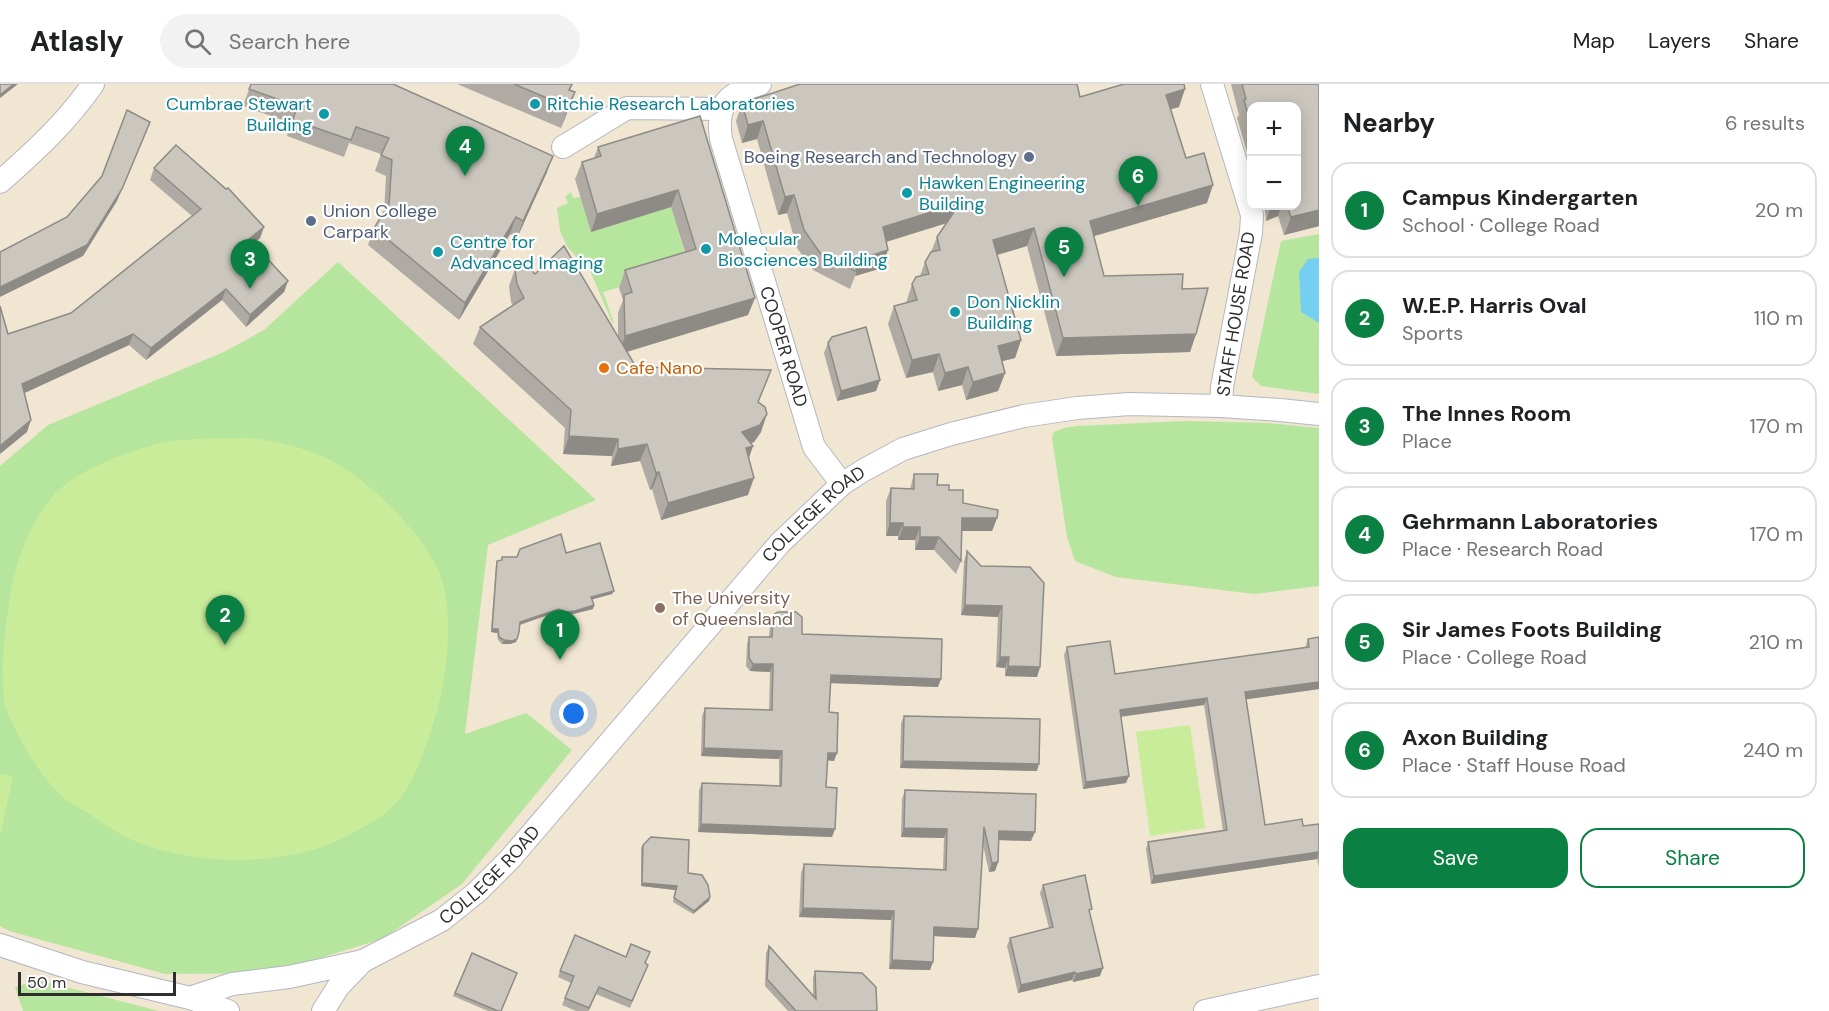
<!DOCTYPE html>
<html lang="en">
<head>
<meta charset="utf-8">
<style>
	body { margin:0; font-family:"DM Sans",sans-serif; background:#f2f2f2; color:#202124 }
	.controls { position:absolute; right:18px; top:18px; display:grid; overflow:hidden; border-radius:12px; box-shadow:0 3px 15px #0003 }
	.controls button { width:54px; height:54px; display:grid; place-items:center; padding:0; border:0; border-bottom:2px solid #e0e0e0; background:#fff; color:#202124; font:30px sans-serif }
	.scale { position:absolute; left:18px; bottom:15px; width:158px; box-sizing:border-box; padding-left:6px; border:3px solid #2e2e2e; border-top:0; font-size:16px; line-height:21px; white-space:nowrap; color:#2e2e2e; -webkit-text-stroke:4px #fff; paint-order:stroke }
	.you { position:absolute; left:574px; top:630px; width:21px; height:21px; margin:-15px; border:4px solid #fff; border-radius:50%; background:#1a73e8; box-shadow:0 0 0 9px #1a73e833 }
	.badge { display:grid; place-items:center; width:39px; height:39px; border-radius:50%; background:#0b8043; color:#fff; font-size:20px; font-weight:700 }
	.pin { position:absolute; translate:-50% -50px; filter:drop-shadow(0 2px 3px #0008) }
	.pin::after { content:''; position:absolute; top:32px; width:21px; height:18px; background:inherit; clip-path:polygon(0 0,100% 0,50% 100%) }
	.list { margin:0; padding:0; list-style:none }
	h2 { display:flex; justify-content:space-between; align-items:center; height:78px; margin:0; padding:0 24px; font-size:26px }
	h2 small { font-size:20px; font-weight:400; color:#757577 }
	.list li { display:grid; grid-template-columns:39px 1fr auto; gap:18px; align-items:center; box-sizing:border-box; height:96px; margin:0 12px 12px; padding:0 12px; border:2px solid #e0e0e0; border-radius:18px }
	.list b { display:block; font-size:22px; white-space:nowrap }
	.list p { margin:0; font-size:20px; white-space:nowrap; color:#757577 }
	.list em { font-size:20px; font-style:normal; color:#757577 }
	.actions { display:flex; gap:12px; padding:18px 24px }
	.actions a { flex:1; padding:14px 0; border:2px solid #0b8043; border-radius:18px; text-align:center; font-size:21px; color:#0b8043 }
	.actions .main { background:#0b8043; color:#fff }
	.icon { flex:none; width:33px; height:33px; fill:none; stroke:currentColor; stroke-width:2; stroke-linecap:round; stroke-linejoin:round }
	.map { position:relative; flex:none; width:1319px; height:927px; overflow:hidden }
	header { display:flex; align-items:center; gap:36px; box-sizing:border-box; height:84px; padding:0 30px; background:#fff; border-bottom:2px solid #e0e0e0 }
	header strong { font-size:28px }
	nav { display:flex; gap:33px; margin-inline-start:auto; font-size:21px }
	.search { width:420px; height:54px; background:#f2f2f2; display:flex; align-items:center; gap:15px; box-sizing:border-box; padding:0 21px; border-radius:33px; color:#757577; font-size:22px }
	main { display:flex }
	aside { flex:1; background:#fff }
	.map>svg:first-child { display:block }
	.education { fill:#f0e6d1; fill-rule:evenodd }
	.green { fill:#b6e59e }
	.pitch { fill:#c9ec9a }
	.water { fill:#75cff0 }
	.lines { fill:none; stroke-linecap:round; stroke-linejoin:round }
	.minor-casing { stroke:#b4b7c1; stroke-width:24 }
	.minor { stroke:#fff; stroke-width:22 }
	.wall { fill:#afaba4 }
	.shaded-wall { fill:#8e8b86 }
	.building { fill:#cbc7bf; stroke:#8e8b86; stroke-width:1.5 }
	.culture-dot { fill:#0f9aa8; stroke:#fff; stroke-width:2 }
	.service-dot { fill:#5c6f8a; stroke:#fff; stroke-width:2 }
	.food-dot { fill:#e8710a; stroke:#fff; stroke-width:2 }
	.education-dot { fill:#8d6e63; stroke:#fff; stroke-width:2 }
	.labels { text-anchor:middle; stroke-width:4.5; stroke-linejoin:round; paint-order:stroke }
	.culture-label { font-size:18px; fill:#0d838f; stroke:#fff; text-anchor:start }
	.service-label { font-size:18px; fill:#4e5e75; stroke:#fff; text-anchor:end }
	.street-label { font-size:18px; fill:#2e2e2e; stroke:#fff }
	.food-label { font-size:18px; fill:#c56008; stroke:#fff; text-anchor:start }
	.education-label { font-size:18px; fill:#785e54; stroke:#fff; text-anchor:start }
</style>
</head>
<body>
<header>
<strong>Atlasly</strong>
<div class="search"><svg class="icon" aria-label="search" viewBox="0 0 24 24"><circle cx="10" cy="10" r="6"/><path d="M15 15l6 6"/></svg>Search here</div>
<nav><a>Map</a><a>Layers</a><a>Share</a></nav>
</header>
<main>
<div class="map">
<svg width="1319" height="927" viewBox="0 0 1319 927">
	<rect width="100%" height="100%" fill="#efe9e1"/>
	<path class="education" d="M 0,0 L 1319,0 L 1319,927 L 0,927 ZM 1252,22 L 1296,22 L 1296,122 L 1252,122 Z"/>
	<g class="green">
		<polygon points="571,108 573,114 581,113 591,148 671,123 689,183 603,208 614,239 613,240 588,182 578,175 567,162 560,147 557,124 568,119 565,113"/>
		<polygon points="1319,150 1319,310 1261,302 1252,293 1281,157"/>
		<polygon points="338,178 596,416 488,461 465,650 526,629 572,666 462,800 382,855 271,889 165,890 9,847 0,842 0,382 48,341 224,268 264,246"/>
		<polygon points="1185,337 1267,339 1319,344 1319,502 1254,510 1116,493 1075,477 1067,453 1052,354 1054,348 1064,344 1077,342"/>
		<polygon points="39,896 159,927 23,927 15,903"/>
	</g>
	<g class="pitch">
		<path d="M 229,354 C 243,354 257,354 271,357 C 288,360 308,366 324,373 C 365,391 423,449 440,490 C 455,530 447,594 435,634 C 425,666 414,704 388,727 C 382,733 373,737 365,742 C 325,767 286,775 239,776 C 205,776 169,771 137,758 C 119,751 105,740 89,730 C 82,725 72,721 65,715 C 45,697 28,672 17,648 C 13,639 8,632 5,622 C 0,589 4,552 9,519 C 14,481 30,433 59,406 C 83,383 140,362 173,357 C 192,355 210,354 229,354 Z"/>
		<polygon points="1190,641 1205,744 1150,752 1136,648"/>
		<polygon points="0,690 13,692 0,753"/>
	</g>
	<polygon class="water" points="1319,174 1319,239 1301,228 1299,188 1308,175"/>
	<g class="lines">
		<g class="minor-casing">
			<g id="minor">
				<path id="s1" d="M 760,0 C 727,10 716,19 721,55 L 814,363 L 842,400"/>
				<polyline points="1212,0 1252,131 1251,149 1222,303 1221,322"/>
				<polyline points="563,63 627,24 722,25"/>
				<path d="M 0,98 C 34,68 67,38 93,0"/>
				<polyline points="0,861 82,888 190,914 228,927"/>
				<polyline points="190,914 232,900 289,893 363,877"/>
				<path id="s2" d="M 323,927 L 338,903 L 363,877 L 442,836 L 477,808 L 510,775 L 780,459 L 842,400 L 864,386 L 903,365 L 951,350 L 1024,332 L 1077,324 L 1129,320 L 1221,322 L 1280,326 L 1319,330"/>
				<polyline points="1205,927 1319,902"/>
			</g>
		</g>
		<use href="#minor" class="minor"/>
	</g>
	<g class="wall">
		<polygon points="251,0 547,88 517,154 510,150 459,236 368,161 374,144 384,129 386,92 375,87 381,70 349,59 344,73 287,52 291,39 243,22"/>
		<polygon points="457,0 573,0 570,6 575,8 561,44"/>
		<polygon points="1231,0 1319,0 1319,142 1284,151 1278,132 1266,137 1265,127 1263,122 1296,122 1251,22 1251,82 1237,34 1239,31"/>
		<polygon points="1080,13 1179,23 1171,25 1186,74 1207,119 1094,152 1104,192 1182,205 1196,250 1190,268 1056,272 1027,162 997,171 1021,256 1015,274 1002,277 1005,289 998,307 966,316 962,301 938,307 933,288 906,294 888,240 894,222 906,219 912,200 920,192 925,178 931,168 937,153 947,139 886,158 882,184 855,192 850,205 813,186 797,164 787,129 778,131 757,55 742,59 736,37 742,19"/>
		<polygon points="700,32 748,231 627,268 636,283 758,319 761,348 754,358 751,359 753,362 749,374 748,411 661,436 652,405 650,406 640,377 611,382 612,372 563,370 565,344 473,260 480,243 513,222 511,218 509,202 515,185 535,190 618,254 618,229 623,216 619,204 625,186 685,168 671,123 591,148 575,95 582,78 594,74 598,63"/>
		<polygon points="154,84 264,143 260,154 253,160 288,197 284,208 246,243 222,216 146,276 129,261 24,309 27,348 8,250 71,229 192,132 150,96"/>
		<polygon points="828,259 880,296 876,307 837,317 824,269"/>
		<polygon points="914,390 949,406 963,419 997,434 992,447 961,447 961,477 956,490 934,466 915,466 915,456 898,456 898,452 886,452 886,417 891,404 910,405"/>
		<polygon points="967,467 1040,583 1037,593 1005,592 1005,584 996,583 998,533 961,531 964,477"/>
		<polygon points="566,469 614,507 612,510 592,515 594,521 593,525 573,530 564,531 557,528 520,541 519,548 516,558 510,560 502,560 498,556 497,549 491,548 496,480 497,477 501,476 502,473 517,473"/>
		<polygon points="773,531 802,550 938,603 830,599 829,628 834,677 827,676 826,703 835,745 832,753 698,748 699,706 702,699 779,702 779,675 701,672 702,632 705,624 769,626 770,588 750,587 746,582 747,560 749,553 769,553 770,539"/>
		<polygon points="1319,553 1319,605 1246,615 1265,741 1303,742 1319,740 1319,783 1317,775 1151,800 1146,765 1148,758 1223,747 1204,621 1121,633 1126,699 1083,705 1064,571 1067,563 1115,590 1305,564 1308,555"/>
		<polygon points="904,632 1037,687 900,684 901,639"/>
		<polygon points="905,706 1031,757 999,756 998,778 995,787 989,788 983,761 975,854 934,852 930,886 889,885 891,836 799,833 801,789 804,780 943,785 944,754 901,753 902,715"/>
		<polygon points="643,761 688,789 710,813 709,817 693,830 673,818 675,806 641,802 641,764"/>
		<polygon points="1043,801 1090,830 1100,892 1073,898 1072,896 1018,909 1007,862 1010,854 1049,844 1040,809"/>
		<polygon points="769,862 813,912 813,894 815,887 877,927 788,927 765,902 766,869"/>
		<polygon points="472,869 501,927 488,927 453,912"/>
		<polygon points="626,873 648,881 630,924 596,910 589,927 576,927 562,921 571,899 558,893 560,887"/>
	</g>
	<g class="shaded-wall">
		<polygon points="14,0 18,0 0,14 0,11"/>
		<polygon points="1185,5 1179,23 1159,29 1166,11"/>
		<polygon points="575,8 567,29 561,44 568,23"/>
		<polygon points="763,37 757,55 742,59 748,41"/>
		<polygon points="150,38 117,117 83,172 0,213 0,203 87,161"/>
		<polygon points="553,72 547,88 517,154 523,137"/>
		<polygon points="1213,101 1207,119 1084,155 1090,137"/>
		<polygon points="678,106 671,123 591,148 597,130"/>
		<polygon points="794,111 787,129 778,131 785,113"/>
		<polygon points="960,119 953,137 876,161 883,143"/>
		<polygon points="1271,122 1281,122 1278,132 1266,137"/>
		<polygon points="1319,126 1319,142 1284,151 1291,133"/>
		<polygon points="516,133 510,150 459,236 465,219"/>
		<polygon points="264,143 260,154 244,166 249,155"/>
		<polygon points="1034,144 1027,162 986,174 993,156"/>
		<polygon points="888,166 882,184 855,192 857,188 854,177"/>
		<polygon points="288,197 284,208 246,243 250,231"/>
		<polygon points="226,205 222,216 146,276 151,264"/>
		<polygon points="755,214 748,231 619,270 625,252"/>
		<polygon points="133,250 129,261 18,312 22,300"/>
		<polygon points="1196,250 1190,268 1056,272 1063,254"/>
		<polygon points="1021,256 1015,274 991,280 998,262"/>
		<polygon points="939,270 933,288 906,294 912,276"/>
		<polygon points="968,283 962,301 938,307 945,289"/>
		<polygon points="1005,289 998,307 966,316 973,298"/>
		<polygon points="880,296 876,307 837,317 841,307"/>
		<polygon points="767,330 761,348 754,358 735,365 742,348"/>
		<polygon points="31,336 27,348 0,370 0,362"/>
		<polygon points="569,352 618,355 612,372 563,370"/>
		<polygon points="647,360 640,377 611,382 618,365"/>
		<polygon points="753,362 747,379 746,364"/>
		<polygon points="659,388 652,405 650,406 656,389"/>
		<polygon points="754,394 748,411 661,436 668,419"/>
		<polygon points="962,434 997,434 992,447 957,447"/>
		<polygon points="890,439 903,439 898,452 886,452"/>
		<polygon points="903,443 920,443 915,456 898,456"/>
		<polygon points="920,453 939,453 934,466 915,466"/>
		<polygon points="614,507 612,510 590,516 591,513"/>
		<polygon points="594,521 593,525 573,530 564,531 566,528"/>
		<polygon points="965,521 1002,522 998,533 961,531"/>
		<polygon points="559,525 557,528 518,541 520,538"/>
		<polygon points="492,545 498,545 497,549 491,548"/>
		<polygon points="517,555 516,558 510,560 502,560 504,556"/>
		<polygon points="1000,573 1009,573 1005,584 996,583"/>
		<polygon points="753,580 773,580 770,588 750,587"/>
		<polygon points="1008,582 1040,583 1037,593 1005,592"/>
		<polygon points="831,591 941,595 938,603 828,599"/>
		<polygon points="1319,598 1319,605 1242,616 1245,608"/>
		<polygon points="1207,614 1204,621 1117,633 1120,626"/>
		<polygon points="704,664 782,667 779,675 701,672"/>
		<polygon points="828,669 837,669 834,677 825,676"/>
		<polygon points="903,677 1039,680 1037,687 900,684"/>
		<polygon points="1129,692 1126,699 1083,705 1086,698"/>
		<polygon points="701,740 835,745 832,753 698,748"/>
		<polygon points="904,744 947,745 944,754 901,753"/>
		<polygon points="999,747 1035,748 1031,757 996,756"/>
		<polygon points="1319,768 1317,775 1151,800 1154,792"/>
		<polygon points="998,778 995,787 989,788 992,779"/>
		<polygon points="642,799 677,802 675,806 641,802"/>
		<polygon points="710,813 709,817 693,830 694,827"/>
		<polygon points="803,824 894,827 891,836 799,833"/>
		<polygon points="934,843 978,845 975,854 931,852"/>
		<polygon points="892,876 933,878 930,886 889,885"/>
		<polygon points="1103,884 1100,892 1073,898 1076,890"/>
		<polygon points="1075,888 1072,896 1018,909 1021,901"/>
	</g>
	<g class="building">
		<polygon points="0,0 14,0 0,11"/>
		<polygon points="251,0 393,0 553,72 523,137 516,133 465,219 374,144 389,120 392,76 381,71 389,54 356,43 351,56 293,36 297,22 249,5"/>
		<polygon points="514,0 572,0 569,6 575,8 568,23"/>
		<polygon points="800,0 1077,0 1080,13 1124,0 1184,0 1185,5 1166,11 1186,74 1204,69 1213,101 1090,137 1104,192 1183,190 1182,205 1208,204 1196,250 1063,254 1034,144 993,156 1021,256 998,262 1005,289 973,298 968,283 945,289 939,270 912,276 894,222 917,216 912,200 916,193 929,190 925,178 931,168 940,166 937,153 960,119 883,143 888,166 854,177 857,188 820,169 804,146 794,111 785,113 763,37 748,41 742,19"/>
		<polygon points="1242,0 1319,0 1319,126 1291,133 1287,122 1296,122 1296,22 1251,22 1251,41 1244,16 1246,15"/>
		<polygon points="127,26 150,38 122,105 87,161 0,203 0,168 67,133 102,92"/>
		<polygon points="700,32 755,214 625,252 624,211 632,208 625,186 696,165 678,106 597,130 582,78 601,72 598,63"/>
		<polygon points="176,61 226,105 228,104 264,143 249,155 288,197 250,231 226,205 151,264 133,250 22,300 31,336 0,362 0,222 8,250 71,229 201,125 154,84"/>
		<polygon points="564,162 636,283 771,286 758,318 765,323 767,330 760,341 742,348 753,362 746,364 754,394 668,419 659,388 656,389 647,360 618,365 618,355 569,352 571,326 480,243 524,214 517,200 515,185 528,183 535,190"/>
		<polygon points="866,243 880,296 841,307 828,259 832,253"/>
		<polygon points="914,390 938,390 937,401 949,401 949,406 963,406 963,419 998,426 997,434 962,434 961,477 939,453 920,453 920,443 903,443 903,439 890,439 891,404 914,405"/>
		<polygon points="561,450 566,469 600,459 614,507 591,513 594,521 575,527 566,528 559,525 520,538 519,548 517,555 512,557 504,556 499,553 498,545 492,545 497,477 502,476 502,473 517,473 520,465"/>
		<polygon points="967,467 981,482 1030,483 1044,499 1040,583 1008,582 1009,573 1000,573 1002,522 965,521"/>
		<polygon points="778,528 796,528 802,533 802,550 942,555 941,595 831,591 829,628 838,629 837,669 828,669 826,703 837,704 835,745 701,740 702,699 781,702 782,667 704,664 705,624 772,626 773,580 753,580 749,574 749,553 772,553 773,531"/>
		<polygon points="1319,553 1319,598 1245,608 1265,741 1302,735 1303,742 1319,740 1319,768 1154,792 1148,758 1227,746 1207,614 1120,626 1129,692 1086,698 1067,563 1110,557 1115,590 1309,563 1308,555"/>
		<polygon points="904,632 1040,635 1039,680 903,677"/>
		<polygon points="905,706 1036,710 1035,748 999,747 998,778 992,779 984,743 978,845 934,843 933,878 892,876 894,827 803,824 804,780 946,786 947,745 904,744"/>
		<polygon points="651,753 689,756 688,789 702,791 708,801 710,813 694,827 674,814 677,802 642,799 643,761"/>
		<polygon points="1085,791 1092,825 1089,826 1103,884 1076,890 1075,888 1021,901 1010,854 1053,843 1043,801"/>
		<polygon points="575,851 626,873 631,860 650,868 645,879 648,881 632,917 599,903 589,924 565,914 574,892 560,887"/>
		<polygon points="769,862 816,915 815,887 862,889 876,903 877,926 876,927 796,927 767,895"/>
		<polygon points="472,869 517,889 501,927 498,927 455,909"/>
	</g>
	<g class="culture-dot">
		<circle cx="535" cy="20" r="6"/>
		<circle cx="324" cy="30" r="6"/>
		<circle cx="907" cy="109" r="6"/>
		<circle cx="706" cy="165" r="6"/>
		<circle cx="438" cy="168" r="6"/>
		<circle cx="955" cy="228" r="6"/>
	</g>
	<g class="service-dot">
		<circle cx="1029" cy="73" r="6"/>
		<circle cx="311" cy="137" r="6"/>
	</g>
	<circle class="food-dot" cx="604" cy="284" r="6"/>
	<circle class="education-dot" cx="660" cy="524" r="6"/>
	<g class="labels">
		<g class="culture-label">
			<text x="312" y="26" text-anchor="end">Cumbrae Stewart<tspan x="312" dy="21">Building</tspan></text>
			<text x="547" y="26">Ritchie Research Laboratories</text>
			<text x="919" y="105">Hawken Engineering<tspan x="919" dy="21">Building</tspan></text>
			<text x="718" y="161">Molecular<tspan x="718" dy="21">Biosciences Building</tspan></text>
			<text x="450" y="164">Centre for<tspan x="450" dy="21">Advanced Imaging</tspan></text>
			<text x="967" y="224">Don Nicklin<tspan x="967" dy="21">Building</tspan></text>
		</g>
		<g class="service-label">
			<text x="1017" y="79">Boeing Research and Technology</text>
			<text x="323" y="133" text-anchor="start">Union College<tspan x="323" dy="21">Carpark</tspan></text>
		</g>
		<g class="street-label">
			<text transform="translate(1236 230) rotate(-81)" y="6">STAFF HOUSE ROAD</text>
			<text dy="6" stroke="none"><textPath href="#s1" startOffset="294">COOPER ROAD</textPath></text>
			<text dy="6" stroke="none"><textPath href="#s2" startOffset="705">COLLEGE ROAD</textPath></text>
			<text dy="6" stroke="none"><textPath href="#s2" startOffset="219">COLLEGE ROAD</textPath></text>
		</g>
		<g class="food-label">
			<text x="616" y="290">Cafe Nano</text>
		</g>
		<g class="education-label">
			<text x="672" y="520">The University<tspan x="672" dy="21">of Queensland</tspan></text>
		</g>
	</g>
</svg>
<div class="controls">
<button>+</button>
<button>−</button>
</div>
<div class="scale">50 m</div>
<div class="you"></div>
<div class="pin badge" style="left:560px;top:576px">1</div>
<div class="pin badge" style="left:225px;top:561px">2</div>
<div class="pin badge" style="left:250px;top:205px">3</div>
<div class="pin badge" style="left:465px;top:92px">4</div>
<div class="pin badge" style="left:1064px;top:193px">5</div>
<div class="pin badge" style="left:1138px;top:122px">6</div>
</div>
<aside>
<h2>Nearby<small>6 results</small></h2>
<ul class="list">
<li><span class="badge">1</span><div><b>Campus Kindergarten</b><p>School · College Road</p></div><em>20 m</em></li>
<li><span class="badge">2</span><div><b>W.E.P. Harris Oval</b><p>Sports</p></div><em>110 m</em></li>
<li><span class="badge">3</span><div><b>The Innes Room</b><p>Place</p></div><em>170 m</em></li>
<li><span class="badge">4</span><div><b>Gehrmann Laboratories</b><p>Place · Research Road</p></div><em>170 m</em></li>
<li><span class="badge">5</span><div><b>Sir James Foots Building</b><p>Place · College Road</p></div><em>210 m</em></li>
<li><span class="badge">6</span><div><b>Axon Building</b><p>Place · Staff House Road</p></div><em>240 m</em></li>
</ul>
<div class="actions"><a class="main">Save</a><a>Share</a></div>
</aside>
</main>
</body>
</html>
